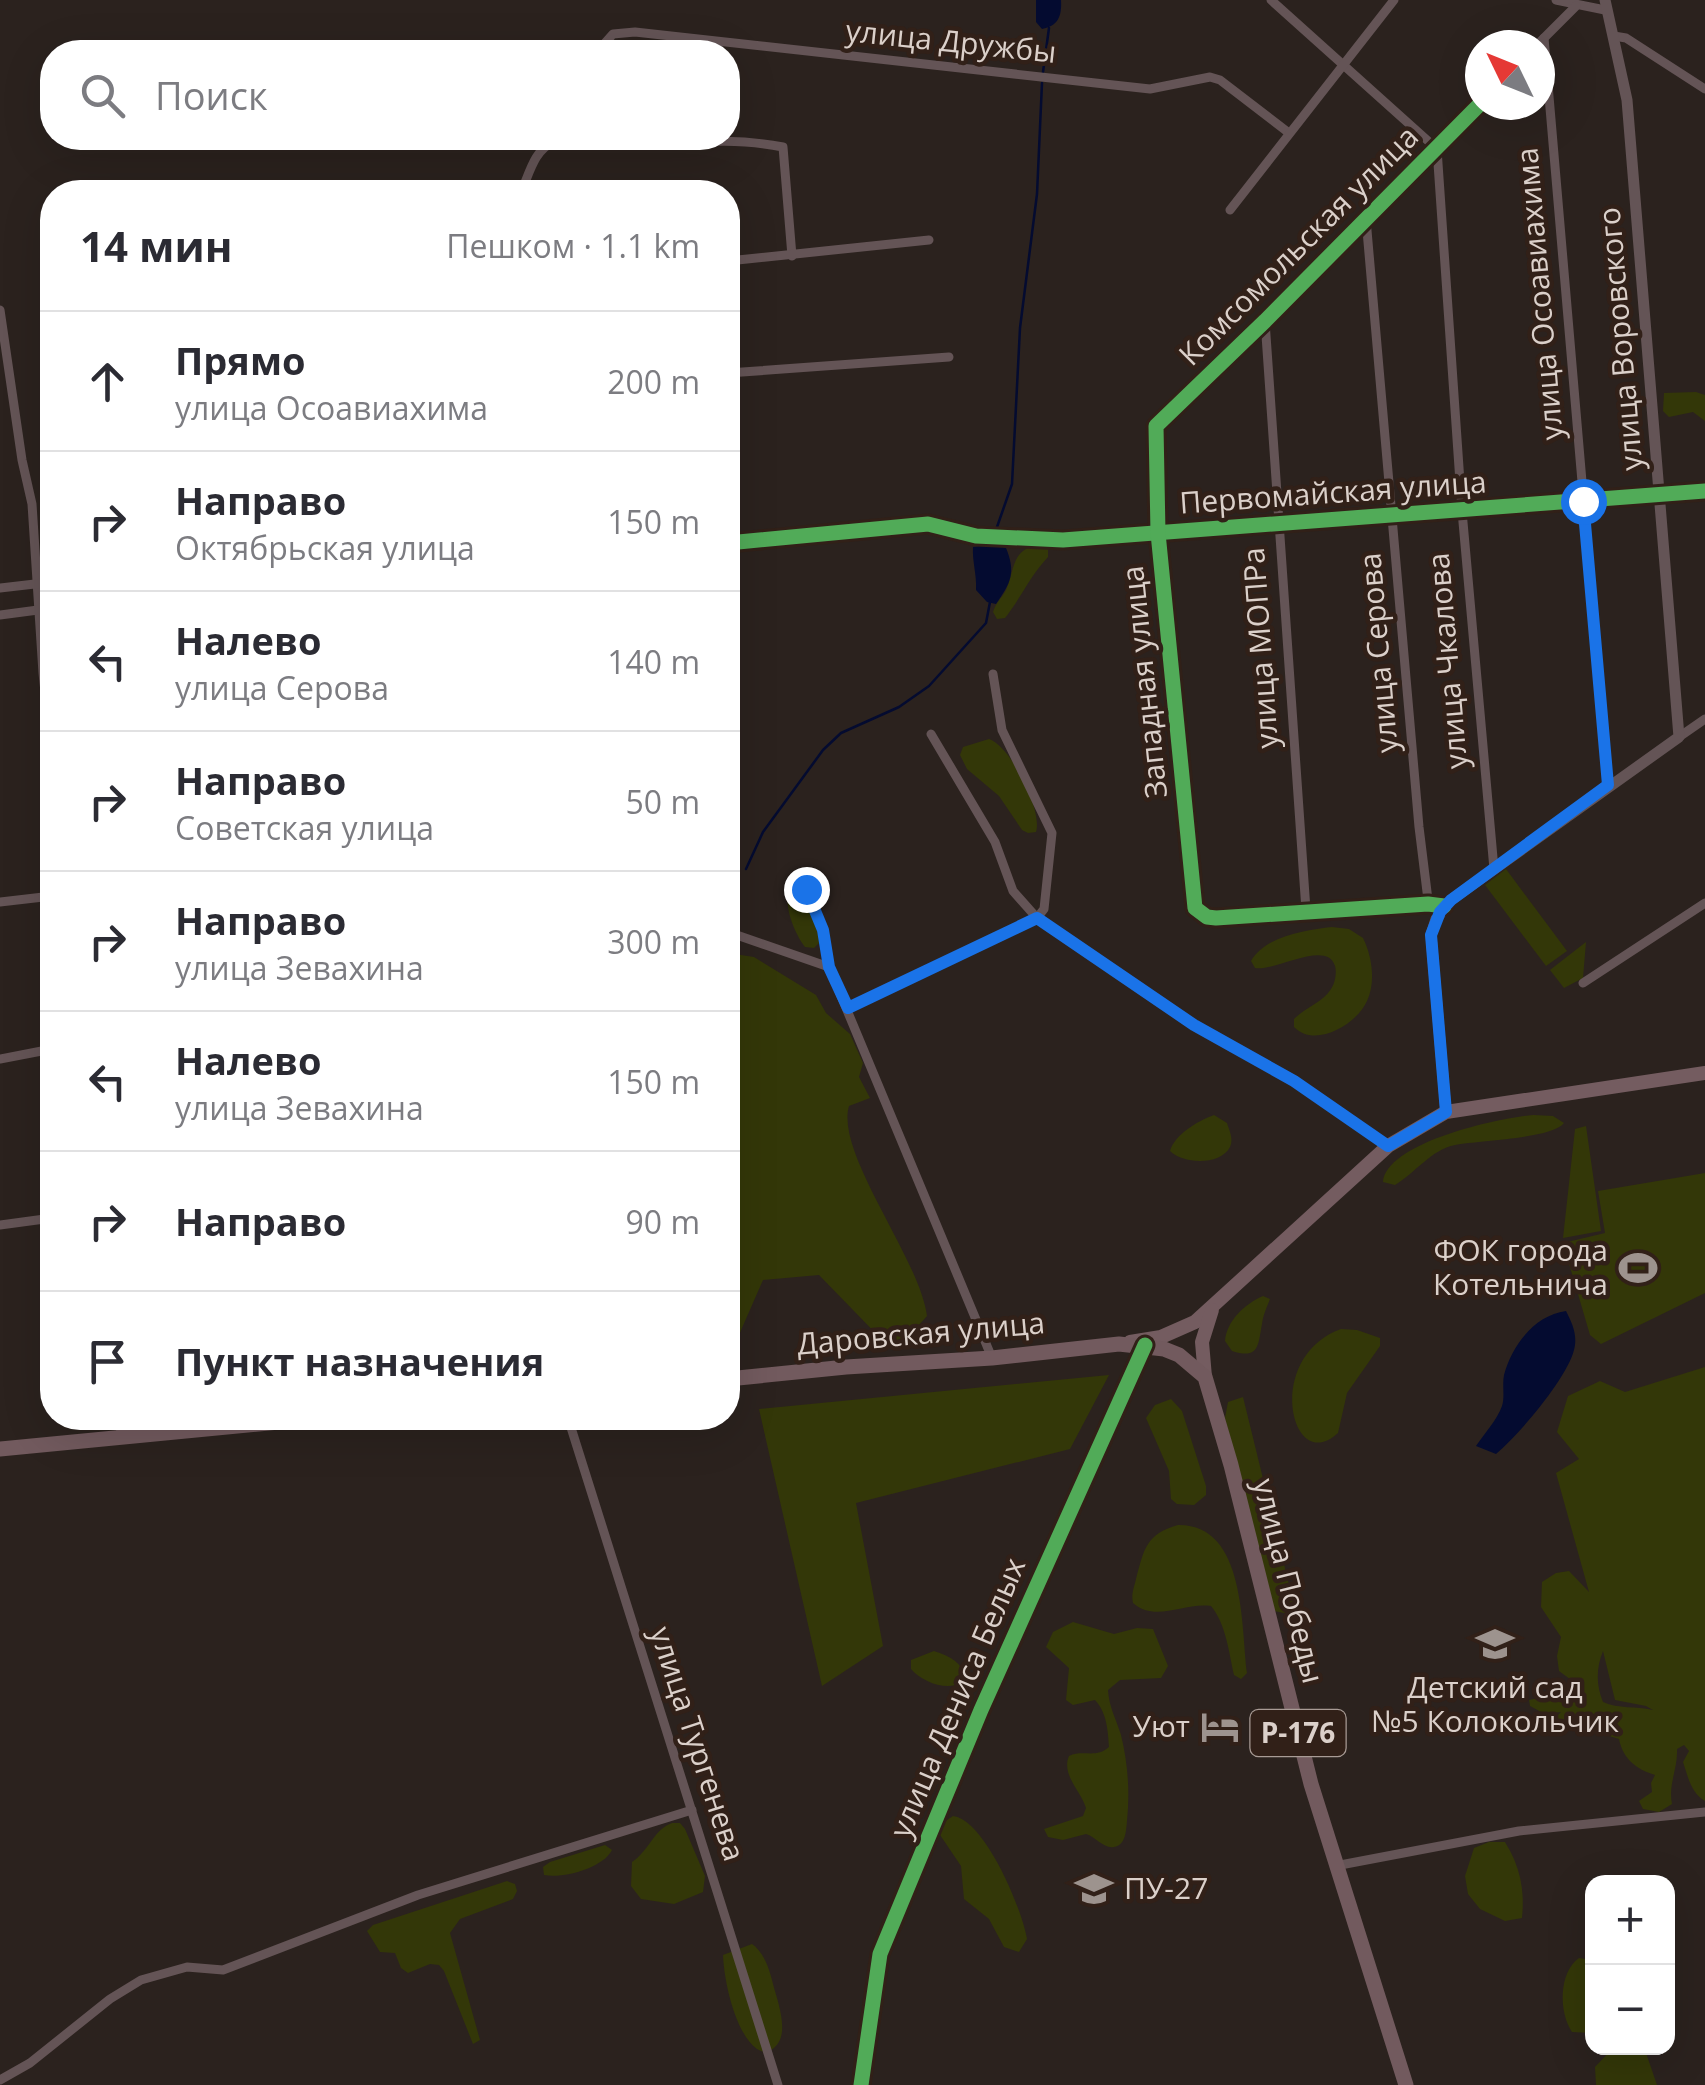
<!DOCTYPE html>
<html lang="ru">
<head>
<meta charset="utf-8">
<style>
	body { margin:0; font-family:"Open Sans",sans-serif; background:#f7f7f7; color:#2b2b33 }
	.controls { position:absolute; right:30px; bottom:30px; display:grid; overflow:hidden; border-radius:20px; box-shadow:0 10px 40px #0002 }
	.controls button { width:90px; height:90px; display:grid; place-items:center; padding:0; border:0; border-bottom:2px solid #e1e1e2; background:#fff; color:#2b2b33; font:50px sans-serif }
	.compass { position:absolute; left:1465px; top:30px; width:90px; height:90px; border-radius:50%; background:#fff; box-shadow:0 10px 40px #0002; rotate:313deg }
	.stop { position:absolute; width:30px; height:30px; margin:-22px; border:8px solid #1a73e8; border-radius:50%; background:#fff }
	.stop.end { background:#1a73e8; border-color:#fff; box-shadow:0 2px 10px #0008 }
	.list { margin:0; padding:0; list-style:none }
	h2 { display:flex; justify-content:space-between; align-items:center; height:130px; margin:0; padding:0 40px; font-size:42px }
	h2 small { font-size:32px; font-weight:400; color:#7c7c81 }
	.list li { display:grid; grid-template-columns:65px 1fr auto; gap:30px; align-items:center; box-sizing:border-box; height:140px; padding:0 40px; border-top:2px solid #e1e1e2 }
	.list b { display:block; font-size:38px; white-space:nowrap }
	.list p { margin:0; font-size:32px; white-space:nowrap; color:#7c7c81 }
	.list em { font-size:32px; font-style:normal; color:#7c7c81 }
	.icon { flex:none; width:55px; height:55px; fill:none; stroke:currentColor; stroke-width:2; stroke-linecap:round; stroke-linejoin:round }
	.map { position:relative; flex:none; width:1705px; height:2085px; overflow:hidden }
	.search { position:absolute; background:#fff; box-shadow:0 10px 40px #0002; left:40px; top:40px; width:700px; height:110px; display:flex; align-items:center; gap:25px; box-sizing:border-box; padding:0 35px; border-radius:40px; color:#7c7c81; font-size:38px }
	.panel { position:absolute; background:#fff; box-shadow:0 10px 40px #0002; left:40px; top:180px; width:700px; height:1250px; border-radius:40px }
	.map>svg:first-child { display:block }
	.green { fill:#333708; fill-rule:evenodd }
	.water { fill:#040b30 }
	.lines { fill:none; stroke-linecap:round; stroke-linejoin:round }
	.stream { stroke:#040b30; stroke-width:2.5 }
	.minor { stroke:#645456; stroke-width:9 }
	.tertiary { stroke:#645456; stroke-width:11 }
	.primary { stroke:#745c60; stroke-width:14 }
	.trunk { stroke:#725a5e; stroke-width:15 }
	.cycleway-casing { stroke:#312018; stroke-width:21 }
	.cycleway { stroke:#51ab58; stroke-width:15 }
	.route { stroke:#1a73e8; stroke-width:12 }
	.labels { text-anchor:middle; stroke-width:9; stroke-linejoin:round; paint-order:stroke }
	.shield { fill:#312018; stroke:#a89b95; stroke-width:2.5 }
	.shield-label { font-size:28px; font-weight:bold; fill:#dbd0ca }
	.street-label { font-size:30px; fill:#dbd0ca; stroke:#312018 }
	.poi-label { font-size:30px; fill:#dbd0ca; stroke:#312018; text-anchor:end }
</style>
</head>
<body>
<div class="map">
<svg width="1705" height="2085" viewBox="0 0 1705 2085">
	<rect width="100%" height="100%" fill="#2b221e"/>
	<g class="green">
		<polygon points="1696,392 1705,395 1705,421 1693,412 1669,417 1663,411 1664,393"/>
		<path d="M 1030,547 L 1048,549 L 1048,557 C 1030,576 1021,598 1005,618 L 997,619 L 993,612 C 996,602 1002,598 1006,590 C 1014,573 1011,555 1030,547 Z"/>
		<path d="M 989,739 C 1011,746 1043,811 1036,832 L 1028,833 L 1022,830 L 999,796 L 967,769 L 960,755 L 963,747 Z"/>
		<polygon points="1506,869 1567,951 1546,966 1485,885"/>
		<path d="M 795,891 C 808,900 818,926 819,943 L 814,948 L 805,947 C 796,936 785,910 788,895 Z"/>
		<path d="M 1332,927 L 1349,929 L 1363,938 C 1372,956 1376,982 1367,1001 C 1357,1024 1315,1049 1294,1027 L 1294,1019 C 1305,1008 1323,1002 1331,989 C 1335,984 1337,972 1335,966 C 1327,939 1274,972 1255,968 L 1251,961 C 1265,936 1306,930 1332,927 Z"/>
		<polygon points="1586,942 1583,978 1564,988 1550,970"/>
		<path d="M 728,953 L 754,957 L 816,995 L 826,1013 L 850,1034 L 863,1063 L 859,1077 L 870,1098 L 849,1106 C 835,1153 920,1259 927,1316 L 919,1325 L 923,1336 L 888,1346 L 819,1275 L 763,1280 L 728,1360 Z"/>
		<path d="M 1214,1115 L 1227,1123 C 1229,1130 1234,1139 1230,1147 C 1220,1166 1183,1164 1170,1151 C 1175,1134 1198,1121 1214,1115 Z"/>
		<path d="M 1533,1115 L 1553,1116 L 1564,1123 C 1552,1139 1478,1140 1455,1145 C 1432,1149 1414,1174 1395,1185 L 1383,1182 C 1387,1142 1499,1118 1533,1115 Z"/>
		<polygon points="1586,1126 1601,1231 1563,1238 1575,1129"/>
		<polygon points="1705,1173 1705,1293 1601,1344 1590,1335 1563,1243 1605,1233 1598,1191"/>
		<path d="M 1263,1296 L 1270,1299 C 1267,1307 1263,1315 1262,1324 C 1258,1344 1260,1360 1232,1351 L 1225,1341 C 1227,1320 1245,1304 1263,1296 Z"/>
		<path d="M 1341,1329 L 1357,1330 L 1380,1338 L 1380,1346 L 1347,1393 L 1338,1433 C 1291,1477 1263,1357 1341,1329 Z"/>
		<path d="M 1705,1367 L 1705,1801 C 1691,1793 1688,1777 1683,1762 L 1689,1751 L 1684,1745 L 1677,1749 C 1678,1769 1668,1784 1672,1804 L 1659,1812 L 1643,1809 L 1639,1801 L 1652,1792 L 1651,1783 L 1655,1775 C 1636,1769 1623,1759 1619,1739 L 1606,1735 L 1590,1723 L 1573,1729 L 1556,1725 L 1556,1717 L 1561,1712 L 1545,1714 L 1530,1706 L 1529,1700 L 1547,1696 L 1566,1699 L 1576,1689 L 1574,1682 L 1559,1671 L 1557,1656 L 1561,1637 L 1541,1607 L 1542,1582 L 1556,1573 L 1569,1571 L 1589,1592 L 1556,1473 L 1579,1459 L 1557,1432 L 1568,1396 L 1600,1381 L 1625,1392 ZM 1603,1651 L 1615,1700 L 1646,1706 L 1653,1710 C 1635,1706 1619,1709 1603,1702 C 1596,1685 1596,1668 1603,1651 Z"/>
		<polygon points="1109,1375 1070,1449 856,1503 883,1646 822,1686 759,1409"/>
		<polygon points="1243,1397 1295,1609 1289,1614 1274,1611 1225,1418 1228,1402"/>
		<polygon points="1171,1399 1182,1411 1206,1486 1206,1495 1194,1505 1177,1504 1171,1499 1169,1471 1146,1418 1155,1405"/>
		<path d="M 1178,1525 C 1246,1524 1241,1626 1247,1673 L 1241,1679 L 1234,1675 C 1229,1653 1226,1624 1211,1606 C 1184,1602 1156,1623 1133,1603 C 1131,1593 1134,1588 1136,1579 C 1144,1549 1146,1534 1178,1525 Z"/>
		<path d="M 1073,1622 L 1114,1634 L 1137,1628 L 1153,1629 L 1168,1666 L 1161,1678 L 1120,1680 L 1108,1690 C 1109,1707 1116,1719 1121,1735 C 1128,1764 1130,1792 1127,1821 C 1126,1831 1126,1845 1114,1847 C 1104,1849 1096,1837 1086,1834 L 1063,1840 L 1048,1837 L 1044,1829 L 1083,1816 L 1086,1808 C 1081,1791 1061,1775 1069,1756 C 1083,1749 1096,1759 1109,1747 C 1108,1731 1107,1713 1095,1700 L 1073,1705 L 1066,1700 L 1069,1668 L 1046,1647 L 1053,1632 Z"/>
		<path d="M 934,1651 C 948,1656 960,1660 965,1676 L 961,1683 C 946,1691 922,1682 911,1669 L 911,1660 Z"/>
		<path d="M 953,1816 C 985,1820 1022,1909 1027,1939 L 1019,1952 L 1004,1947 L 989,1919 L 964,1899 L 961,1866 L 938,1832 L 941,1824 Z"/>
		<path d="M 672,1823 L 680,1823 L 685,1829 L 705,1876 L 703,1892 L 674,1904 L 641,1899 L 631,1886 L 632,1862 C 650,1850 653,1830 672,1823 Z"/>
		<path d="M 1489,1842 L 1505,1842 C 1520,1866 1525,1890 1522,1918 L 1505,1921 L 1480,1909 L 1468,1894 L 1465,1876 L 1474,1848 Z"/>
		<path d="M 605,1845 L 612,1850 C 603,1868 563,1879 544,1875 L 543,1867 L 550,1862 Z"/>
		<polygon points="507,1881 515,1884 517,1891 513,1899 460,1919 450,1933 480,2040 473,2044 444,1971 439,1965 430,1964 408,1973 401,1968 395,1953 380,1952 367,1931 373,1925"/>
		<path d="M 752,1944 C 764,1952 770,1971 773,1984 C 778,2003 792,2038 771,2050 C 766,2053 762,2052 757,2049 C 735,2033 724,1981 723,1955 Z"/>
		<path d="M 1579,1958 L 1592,1960 L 1592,2033 L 1572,2032 C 1559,2013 1558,1973 1579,1958 Z"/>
		<polygon points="1613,2048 1645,2050 1657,2085 1596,2085 1595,2067"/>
	</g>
	<g class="water">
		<path d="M 1036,0 L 1061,0 C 1062,16 1058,26 1042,29 L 1036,22 Z"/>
		<path d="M 992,544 L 1006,548 C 1016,572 1011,583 996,604 L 987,602 L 976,590 C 977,575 972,561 973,547 Z"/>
		<path d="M 1566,1311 C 1572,1323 1578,1335 1574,1350 C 1567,1378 1519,1435 1496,1454 L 1476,1446 C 1484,1434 1497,1420 1502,1406 C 1505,1397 1502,1385 1504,1375 C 1512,1345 1535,1315 1566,1311 Z"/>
	</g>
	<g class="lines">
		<g class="stream">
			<polyline points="1043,72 1049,28"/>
			<polyline points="997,527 1012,484 1020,328 1037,194 1042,83"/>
			<polyline points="746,869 763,832 823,750 841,733 899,707 929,686 986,623 990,602"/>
		</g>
		<g class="minor">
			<polyline points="1271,0 1437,149 1462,511 1494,869"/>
			<polyline points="1556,0 1605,10"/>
			<polyline points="1614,36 1626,38 1705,89"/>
			<polyline points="1544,38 1608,785"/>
			<polyline points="1537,45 1576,6"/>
			<polyline points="597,52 613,34 635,32 1150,89 1210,77 1220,80 1289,133"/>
			<path d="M 521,192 C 529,175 534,150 553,142 C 566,136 584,143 599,144 C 660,146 722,135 783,147 L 792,256"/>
			<polyline points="1230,210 1394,0"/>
			<polyline points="1366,219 1419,827 1429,908"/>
			<polyline points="728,261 929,240"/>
			<polyline points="0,310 22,460 32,504 43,673 52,759"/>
			<polyline points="1265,321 1306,910"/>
			<polyline points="728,373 949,357"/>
			<polyline points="728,543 928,524 976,536 1063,540 1705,491"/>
			<polyline points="0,588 52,582"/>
			<polyline points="0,615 38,610 52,602"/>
			<polyline points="931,734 995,842 1013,891 1037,918 1044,909 1052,833 1002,730 993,674"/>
			<polyline points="1679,737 1705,719"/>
			<polyline points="807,889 823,930 829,967 992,1358"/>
			<polyline points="0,902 52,896"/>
			<polyline points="1444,906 1428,904 1216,918 1207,917 1195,908 1158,533 1156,426 1265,321 1480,104"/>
			<polyline points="728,932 829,967"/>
			<polyline points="1583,983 1705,903"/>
			<polyline points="848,1008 1037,918 1194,1025 1294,1081 1388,1146"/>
			<polyline points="0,1059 52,1049"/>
			<polyline points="0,1225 52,1218"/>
			<polyline points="120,1418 121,1437"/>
			<polyline points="568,1418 778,2085"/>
			<polyline points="1335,1866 1519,1831 1705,1812"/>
			<polyline points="0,2080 30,2063 110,1999 141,1980 187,1967 223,1970 418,1895 692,1810"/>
			<polyline points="861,2085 880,1954 981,1710 1144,1347"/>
		</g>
		<polyline class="tertiary" points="1446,1112 1431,935 1436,919 1451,900 1679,737 1627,100 1605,0"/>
		<g class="primary">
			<polyline points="1130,1342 1161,1337 1195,1322 1388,1146 1446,1112 1705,1073"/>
			<polyline points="1205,1377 1202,1342 1212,1310"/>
		</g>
		<g class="trunk">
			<polyline points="728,1379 846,1367 992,1358 1119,1344 1164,1349 1179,1355 1205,1377 1231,1465 1311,1784 1406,2085"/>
			<polyline points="0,1449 320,1418"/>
		</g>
		<g class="cycleway-casing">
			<g id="cycleway">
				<polyline points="728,543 928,524 976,536 1063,540 1705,491"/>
				<polyline points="1444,906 1428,904 1216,918 1207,917 1195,908 1158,533 1156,426 1265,321 1480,104"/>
				<polyline points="861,2085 880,1954 981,1710 1145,1345"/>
			</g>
		</g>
		<use href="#cycleway" class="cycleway"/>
	</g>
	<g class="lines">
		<polyline class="route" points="806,889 823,930 829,967 848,1008 1037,918 1194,1025 1294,1081 1388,1146 1446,1112 1431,935 1440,912 1451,900 1608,785 1583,501"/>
	</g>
	<defs>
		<g id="stadium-bare" transform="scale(3)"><path d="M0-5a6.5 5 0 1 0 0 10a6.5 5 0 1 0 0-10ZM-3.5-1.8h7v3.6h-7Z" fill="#9d938e" stroke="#312018" stroke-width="2.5" paint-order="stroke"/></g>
		<g id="school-bare" transform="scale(3)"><path d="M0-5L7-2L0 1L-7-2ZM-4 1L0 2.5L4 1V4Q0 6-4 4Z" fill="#9d938e" stroke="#312018" stroke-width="2.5" paint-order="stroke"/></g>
		<g id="hotel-bare" transform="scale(3)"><path d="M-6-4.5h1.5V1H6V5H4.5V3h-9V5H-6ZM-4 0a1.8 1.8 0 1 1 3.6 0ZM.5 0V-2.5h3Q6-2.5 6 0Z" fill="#9d938e" stroke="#312018" stroke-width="2.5" paint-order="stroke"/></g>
		<g id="university-bare" transform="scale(3)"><path d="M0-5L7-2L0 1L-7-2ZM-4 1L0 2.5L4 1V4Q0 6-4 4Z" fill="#9d938e" stroke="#312018" stroke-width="2.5" paint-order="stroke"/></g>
	</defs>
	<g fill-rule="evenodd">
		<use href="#stadium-bare" x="1638" y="1268"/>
		<use href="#school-bare" x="1495" y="1644"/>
		<use href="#hotel-bare" x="1220" y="1727"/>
		<use href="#university-bare" x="1094" y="1889"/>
	</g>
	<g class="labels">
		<rect class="shield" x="1250.5" y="1710" width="95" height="46" rx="8"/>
		<g class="shield-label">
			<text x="1298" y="1743">Р-176</text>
		</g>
		<g class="street-label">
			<text transform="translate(951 42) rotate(6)" y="10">улица Дружбы</text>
			<text transform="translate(1299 246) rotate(-45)" y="10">Комсомольская улица</text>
			<text transform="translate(1540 294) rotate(-95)" y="10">улица Осоавиахима</text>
			<text transform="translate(1621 339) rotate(-95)" y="10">улица Воровского</text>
			<text transform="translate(1333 493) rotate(-4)" y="10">Первомайская улица</text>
			<text transform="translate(1261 648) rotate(-94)" y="10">улица МОПРа</text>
			<text transform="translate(1379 653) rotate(-95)" y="10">улица Серова</text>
			<text transform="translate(1448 661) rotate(-95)" y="10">улица Чкалова</text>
			<text transform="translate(1145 682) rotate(-96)" y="10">Западная улица</text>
			<text transform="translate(921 1334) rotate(-5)" y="10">Даровская улица</text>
			<text transform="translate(1288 1581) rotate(76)" y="10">улица Победы</text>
			<text transform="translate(958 1698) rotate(-67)" y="10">улица Дениса Белых</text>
			<text transform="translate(697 1744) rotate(72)" y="10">улица Тургенева</text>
		</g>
		<g class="poi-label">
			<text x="1608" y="1261">ФОК города<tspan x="1608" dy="34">Котельнича</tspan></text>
			<text x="1495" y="1698" text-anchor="middle">Детский сад<tspan x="1495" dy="34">№5 Колокольчик</tspan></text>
			<text x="1190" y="1737">Уют</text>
			<text x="1124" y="1899" text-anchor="start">ПУ-27</text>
		</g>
	</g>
</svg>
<div class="controls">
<button>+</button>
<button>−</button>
</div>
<svg class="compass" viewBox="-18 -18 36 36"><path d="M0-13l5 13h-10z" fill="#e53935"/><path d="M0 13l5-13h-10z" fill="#7c7c81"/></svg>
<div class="stop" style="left:1583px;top:501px"></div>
<div class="stop end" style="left:806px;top:889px"></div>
<div class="search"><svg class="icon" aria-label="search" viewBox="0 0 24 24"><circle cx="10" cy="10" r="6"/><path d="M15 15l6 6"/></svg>Поиск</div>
<section class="panel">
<h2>14 мин<small>Пешком · 1.1 km</small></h2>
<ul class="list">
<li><svg class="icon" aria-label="ahead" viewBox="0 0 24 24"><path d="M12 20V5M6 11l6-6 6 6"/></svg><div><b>Прямо</b><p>улица Осоавиахима</p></div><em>200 m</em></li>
<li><svg class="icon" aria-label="right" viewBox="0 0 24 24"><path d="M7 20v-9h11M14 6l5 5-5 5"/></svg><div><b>Направо</b><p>Октябрьская улица</p></div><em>150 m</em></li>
<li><svg class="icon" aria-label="left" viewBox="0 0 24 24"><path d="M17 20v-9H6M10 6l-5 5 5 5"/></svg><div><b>Налево</b><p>улица Серова</p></div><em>140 m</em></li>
<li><svg class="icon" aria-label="right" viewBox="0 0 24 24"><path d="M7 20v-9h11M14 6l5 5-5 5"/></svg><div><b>Направо</b><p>Советская улица</p></div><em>50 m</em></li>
<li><svg class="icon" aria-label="right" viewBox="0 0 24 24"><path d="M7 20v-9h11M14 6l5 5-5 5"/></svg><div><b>Направо</b><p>улица Зевахина</p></div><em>300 m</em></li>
<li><svg class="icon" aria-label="left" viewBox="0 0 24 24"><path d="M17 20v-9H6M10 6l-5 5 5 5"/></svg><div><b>Налево</b><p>улица Зевахина</p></div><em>150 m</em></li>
<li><svg class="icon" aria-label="right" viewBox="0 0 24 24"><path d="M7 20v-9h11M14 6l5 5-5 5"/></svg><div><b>Направо</b></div><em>90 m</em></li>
<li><svg class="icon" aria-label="arrive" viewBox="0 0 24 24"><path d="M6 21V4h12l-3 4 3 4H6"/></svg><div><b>Пункт назначения</b></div></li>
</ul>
</section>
</div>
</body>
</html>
